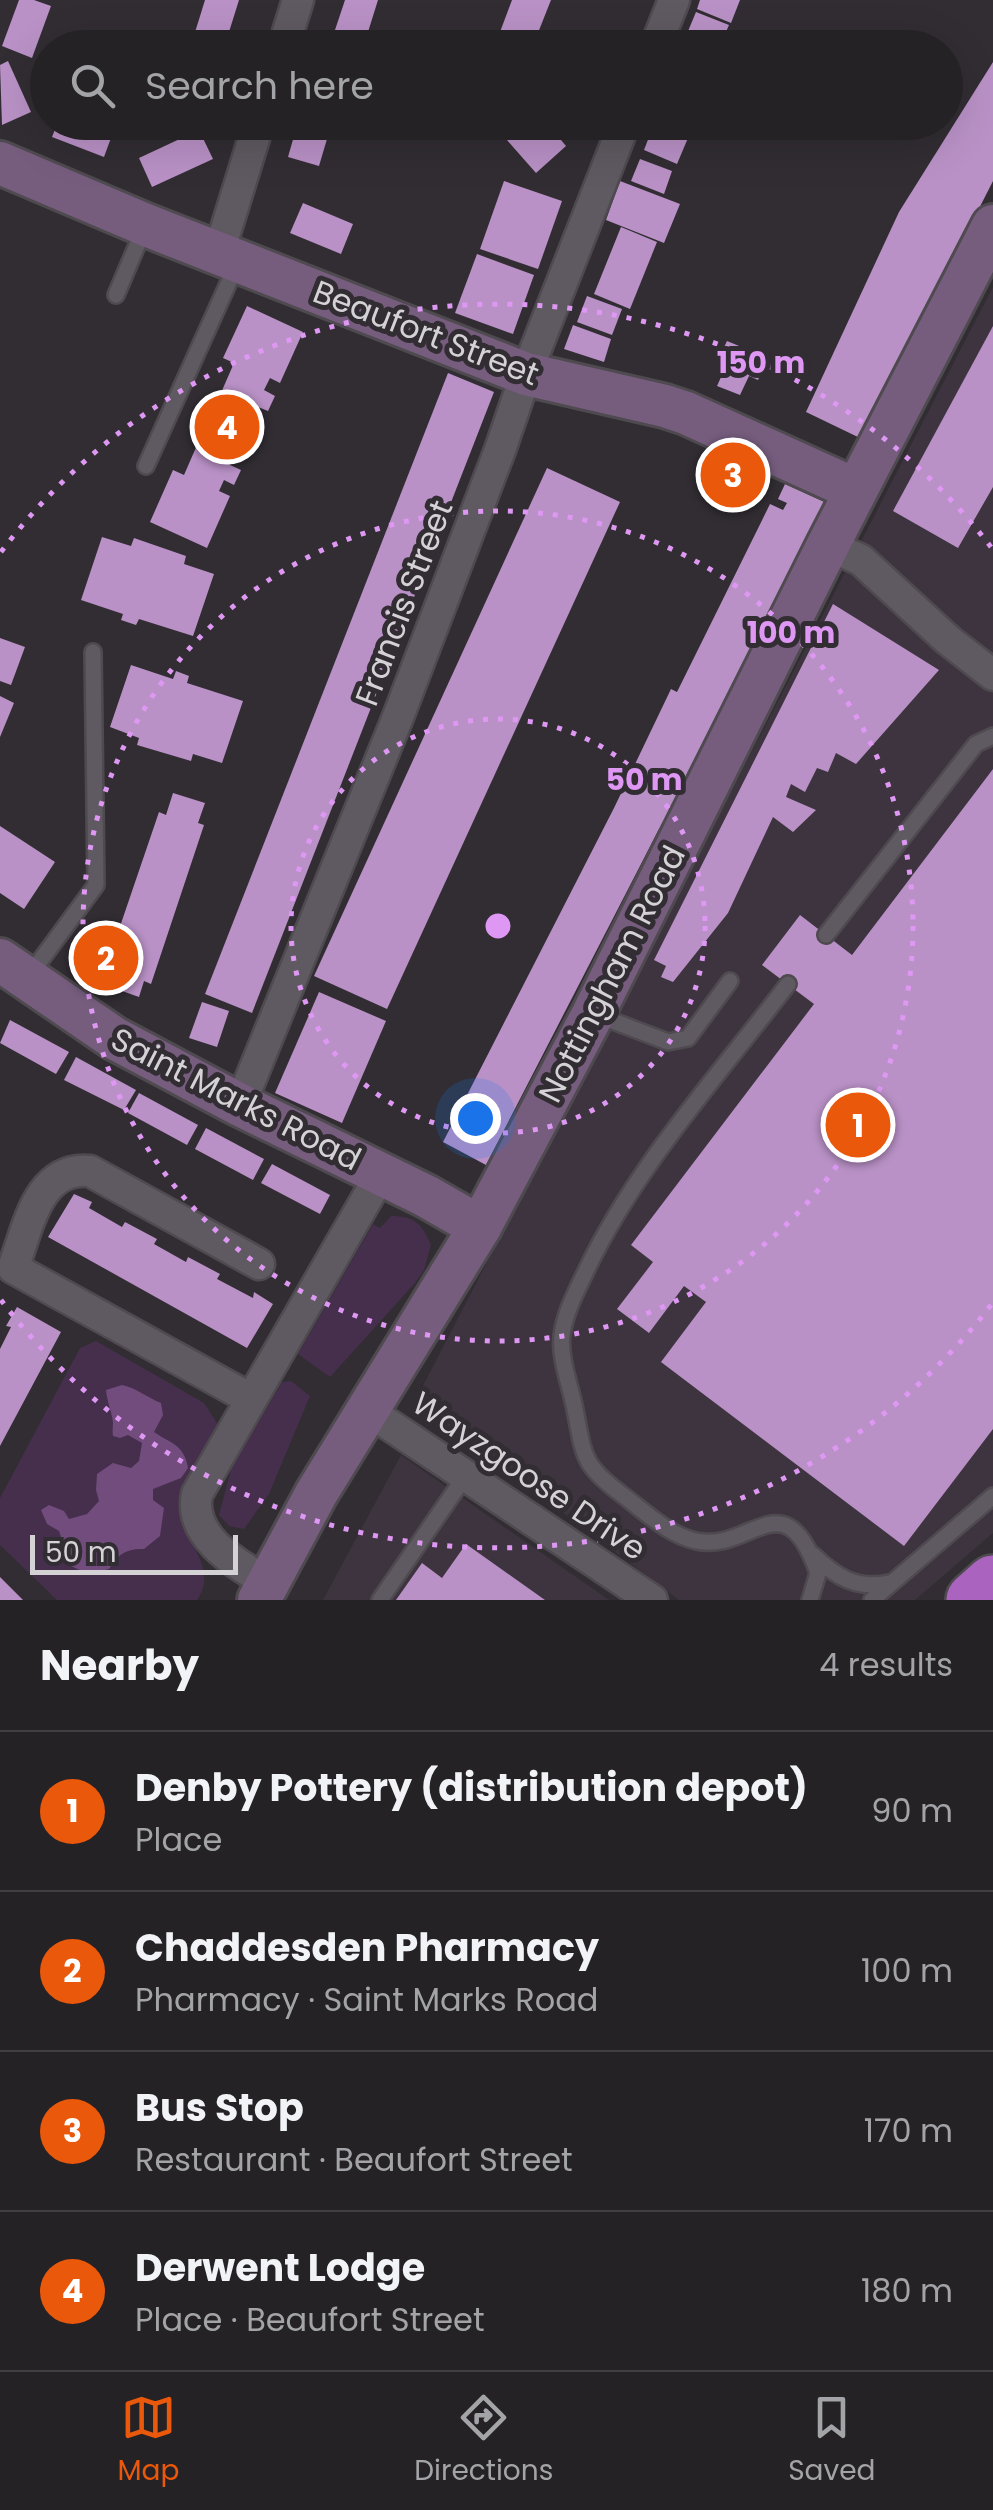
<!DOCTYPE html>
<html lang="en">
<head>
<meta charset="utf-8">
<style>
	body { margin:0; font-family:Poppins,sans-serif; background:#2d2a2e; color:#f1f3f6 }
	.scale { position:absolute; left:30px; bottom:25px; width:208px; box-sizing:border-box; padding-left:10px; border:5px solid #d5d2d6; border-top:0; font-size:28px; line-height:35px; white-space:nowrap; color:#d5d2d6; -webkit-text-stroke:8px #312d33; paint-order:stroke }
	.you { position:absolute; left:475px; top:1118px; width:35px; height:35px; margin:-25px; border:8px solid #fff; border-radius:50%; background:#1a73e8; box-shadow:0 0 0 15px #1a73e833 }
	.badge { display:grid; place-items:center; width:65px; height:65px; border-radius:50%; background:#ea580c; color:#fff; font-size:32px; font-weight:700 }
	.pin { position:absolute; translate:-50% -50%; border:5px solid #fff; box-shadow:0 2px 10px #0006 }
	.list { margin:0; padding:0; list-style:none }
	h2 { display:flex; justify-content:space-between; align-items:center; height:130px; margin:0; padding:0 40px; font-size:42px }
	h2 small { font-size:32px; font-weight:400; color:#a3a4a7 }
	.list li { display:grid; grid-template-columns:65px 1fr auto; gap:30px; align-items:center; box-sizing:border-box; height:160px; padding:0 40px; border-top:2px solid #423f43 }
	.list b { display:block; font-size:38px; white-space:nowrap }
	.list p { margin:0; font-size:32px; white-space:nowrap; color:#a3a4a7 }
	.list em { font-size:32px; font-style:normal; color:#a3a4a7 }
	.icon { flex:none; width:55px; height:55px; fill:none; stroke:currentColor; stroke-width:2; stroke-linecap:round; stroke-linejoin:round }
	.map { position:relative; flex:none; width:993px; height:1600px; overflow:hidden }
	.search { position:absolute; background:#252226; box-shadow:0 10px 40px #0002; left:30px; right:30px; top:30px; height:110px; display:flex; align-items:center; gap:25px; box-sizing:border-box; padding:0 35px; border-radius:55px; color:#a3a4a7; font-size:38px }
	.sheet { height:770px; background:#252226 }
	nav { display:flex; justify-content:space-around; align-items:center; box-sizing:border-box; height:140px; border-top:2px solid #423f43; background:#252226; font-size:28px; color:#a3a4a7 }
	nav a { display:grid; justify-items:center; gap:5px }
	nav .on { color:#ea580c }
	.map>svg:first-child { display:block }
	.built { fill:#3d343f }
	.green { fill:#452f4c }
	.forest { fill:#714c7c }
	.building { fill:#b991c6 }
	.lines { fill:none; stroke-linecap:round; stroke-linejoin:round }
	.lane-casing { stroke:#4e4a4f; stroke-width:20 }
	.street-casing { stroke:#4e4a4f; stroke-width:35 }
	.secondary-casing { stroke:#4e4a4f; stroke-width:48 }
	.highway-casing { stroke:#4e4a4f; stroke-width:60 }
	.lane { stroke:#5f5a61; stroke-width:15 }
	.street { stroke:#5f5a61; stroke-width:30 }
	.secondary { stroke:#765d7e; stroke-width:42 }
	.highway { stroke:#ab63c0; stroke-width:55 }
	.ring { fill:none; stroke:#de98f3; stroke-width:5; stroke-dasharray:5 10 }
	.labels { text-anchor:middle; stroke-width:10; stroke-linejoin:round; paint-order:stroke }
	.street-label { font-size:32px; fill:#d5d2d6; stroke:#312d33 }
	.centre { fill:#de98f3; stroke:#312d33; stroke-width:5 }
	.ring-label { font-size:30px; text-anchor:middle; font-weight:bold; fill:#de98f3; stroke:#312d33; stroke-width:10; stroke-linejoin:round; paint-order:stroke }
</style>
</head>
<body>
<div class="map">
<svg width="993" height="1600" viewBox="0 0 993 1600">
	<rect width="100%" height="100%" fill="#312d33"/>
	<g class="built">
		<polygon points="993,287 993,1533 915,1600 679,1600 415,1401"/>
		<polygon points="401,1455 609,1600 323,1600"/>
	</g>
	<g class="green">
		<path d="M 391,1216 C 415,1216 422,1224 431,1245 L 424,1270 L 415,1283 L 330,1377 L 298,1354 L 373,1224 L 380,1228 Z"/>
		<path d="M 96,1341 L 204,1403 L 217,1423 L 216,1433 C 204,1452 186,1474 181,1496 C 171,1535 223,1563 197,1600 L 57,1600 L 0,1545 L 0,1498 L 80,1348 Z"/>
		<polygon points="291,1381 310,1396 269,1494 244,1529 229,1526 219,1515 231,1469 282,1382"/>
	</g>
	<path class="forest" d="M 122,1385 C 137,1388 146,1397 161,1403 L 163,1415 L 154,1432 C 171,1444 184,1444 188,1468 L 181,1478 L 153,1489 L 153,1500 L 164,1508 L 160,1536 L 144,1549 C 127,1548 118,1554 109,1569 C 88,1575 77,1572 61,1558 L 62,1540 L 59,1531 L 47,1524 L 41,1510 L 49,1505 L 64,1511 L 69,1519 L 87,1514 L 99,1501 L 96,1490 L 97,1474 L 113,1463 L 131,1468 L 139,1461 L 142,1443 L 128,1435 L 120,1438 L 113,1436 C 112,1431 113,1427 113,1423 C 112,1412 107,1402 106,1390 Z"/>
	<g class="building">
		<polygon points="19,0 34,0 51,6 32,58 2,46"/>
		<polygon points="205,0 239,0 224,48 209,48 192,42"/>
		<polygon points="345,0 378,0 363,48 332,39"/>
		<polygon points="512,0 551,0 532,48 494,48"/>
		<polygon points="700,0 740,0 731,23 697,9"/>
		<polygon points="696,12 729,25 719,48 681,48"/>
		<polygon points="8,61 31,112 2,125 0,65"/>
		<polygon points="993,62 993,181 862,439 806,412 899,212"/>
		<polygon points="58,122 104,122 115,127 104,157 52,137"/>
		<polygon points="298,122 332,122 319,166 288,157"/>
		<polygon points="491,122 546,122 566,146 536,173"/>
		<polygon points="654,124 688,138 677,164 644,150"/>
		<polygon points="199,130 213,159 152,187 139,158"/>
		<polygon points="640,159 672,171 664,194 631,181"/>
		<polygon points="504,181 562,201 538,269 480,249"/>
		<polygon points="620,181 680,204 664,243 606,220"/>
		<polygon points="303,203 353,224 341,254 290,233"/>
		<polygon points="621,227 657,242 630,309 594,294"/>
		<polygon points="477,254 534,275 513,334 455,313"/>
		<polygon points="587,296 622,309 612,335 577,322"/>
		<polygon points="247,306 303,332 280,383 270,378 264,390 275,396 268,411 258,407 252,418 263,423 247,457 237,452 230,465 241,470 234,485 224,480 219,491 230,496 207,548 150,522 173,470 184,475 201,436 191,431 206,397 217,402 234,363 223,358"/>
		<polygon points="573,325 611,339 604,362 564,349"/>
		<polygon points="993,326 993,487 958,548 893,511"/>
		<polygon points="727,341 768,358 758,380 749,376 740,395 717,386 726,366 717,362"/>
		<polygon points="448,373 494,392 252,1013 205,994"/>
		<polygon points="547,468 620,502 387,1009 314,976"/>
		<polygon points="785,484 829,504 722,716 658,831 486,1165 443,1142 614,808 671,689 677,692 770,504 783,510 787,503 778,499"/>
		<polygon points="102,537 131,546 134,538 186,556 184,564 214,574 193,636 139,619 136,625 121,620 123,614 81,600"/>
		<polygon points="833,604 939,670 856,764 836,753 828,772 817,768 805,792 791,784 786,797 816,810 793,832 773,817 728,913 673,982 661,977 666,966 654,960"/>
		<polygon points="0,638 25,647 11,685 0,681"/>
		<polygon points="131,665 173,679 176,671 189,676 187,683 243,701 222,763 193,754 191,761 137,745 139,738 110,727"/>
		<polygon points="0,696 14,703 0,737"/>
		<polygon points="993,769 993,1429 904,1546 661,1362 706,1302 684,1286 649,1333 617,1309 653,1262 631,1245 814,1004 762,965 800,915 852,955"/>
		<polygon points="173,793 205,803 198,823 204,825 151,984 144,981 139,997 108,986 112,973 94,967 103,940 114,944 159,812 166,815"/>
		<polygon points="0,826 55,862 24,909 0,893"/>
		<polygon points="319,992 386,1021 342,1123 275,1093"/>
		<polygon points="202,1002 229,1011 217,1047 189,1038"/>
		<polygon points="10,1020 69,1052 56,1074 0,1043"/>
		<polygon points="76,1057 136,1090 124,1110 64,1080"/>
		<polygon points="139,1093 198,1125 187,1145 128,1113"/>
		<polygon points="206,1128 264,1159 253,1180 195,1149"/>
		<polygon points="272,1164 330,1195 320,1214 261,1183"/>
		<polygon points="74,1194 92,1202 89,1208 122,1227 125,1222 157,1239 154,1244 186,1262 188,1257 220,1274 217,1279 253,1298 254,1292 273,1304 247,1348 48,1237"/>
		<polygon points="17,1307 61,1332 0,1446 0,1349 11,1327 6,1326"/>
		<polygon points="466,1544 545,1600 396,1600 422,1563 442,1578"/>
		<polygon points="0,1577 23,1600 0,1600"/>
	</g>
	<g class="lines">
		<g class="lane-casing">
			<g id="lane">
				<polyline points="116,295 144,229"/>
				<polyline points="146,466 237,264"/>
				<polyline points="826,935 976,744 993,736"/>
				<polyline points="29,976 96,885 93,652"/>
				<path d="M 788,984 C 718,1076 636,1166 586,1271 C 576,1292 565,1312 562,1335 C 559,1358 571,1387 575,1410 C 584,1454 581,1464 620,1493 C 643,1510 668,1535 696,1541 C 751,1553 784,1477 818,1573 L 810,1600"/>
				<polyline points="597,1015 668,1042 688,1038 730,981"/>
				<path d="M 813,1555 C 836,1577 857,1590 889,1583"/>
				<polyline points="380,1600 466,1475"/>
				<polyline points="872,1600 993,1496"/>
			</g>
		</g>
		<g class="street-casing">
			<g id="street">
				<polyline points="283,48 298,0"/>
				<polyline points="655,48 674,0"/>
				<polyline points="219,252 259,122"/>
				<polyline points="828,545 861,560 948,640 993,675"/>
				<polyline points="240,1105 398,717 500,450 526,374 625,122"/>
				<path d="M 251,1399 L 13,1268 C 28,1229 37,1166 90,1171 L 259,1264"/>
				<polyline points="367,1410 652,1600"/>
				<path d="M 268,1583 C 237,1564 188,1537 197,1494 L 381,1174"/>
			</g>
		</g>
		<g class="secondary-casing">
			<g id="secondary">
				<polyline points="0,163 146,225 526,374 665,406 686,413 856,490"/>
				<polyline points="0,960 114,1038 240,1105 426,1196 480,1227"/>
				<polyline points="259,1600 316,1494 480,1227 593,1014 828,545 993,226"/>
			</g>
		</g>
		<g class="highway-casing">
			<polyline id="highway" points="974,1600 993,1583"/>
		</g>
		<use href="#lane" class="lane"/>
		<use href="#street" class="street"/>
		<use href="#secondary" class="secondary"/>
		<use href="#highway" class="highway"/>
	</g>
	<g class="ring">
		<circle cx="498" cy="926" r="207"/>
		<circle cx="498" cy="926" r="415"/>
		<path d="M991 1305A622 622 0 0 1 1 1300M1 552A622 622 0 0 1 991 547"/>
	</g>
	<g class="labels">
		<g class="street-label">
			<text transform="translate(426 333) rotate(21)" y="11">Beaufort Street</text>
			<text transform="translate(404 603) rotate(-69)" y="11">Francis Street</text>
			<text transform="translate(612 974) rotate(-63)" y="11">Nottingham Road</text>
			<text transform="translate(236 1099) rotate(27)" y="11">Saint Marks Road</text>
			<text transform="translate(529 1476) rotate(34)" y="11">Wayzgoose Drive</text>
		</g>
	</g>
	<circle cx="498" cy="926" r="15" class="centre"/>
	<g class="ring-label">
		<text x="761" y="373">150 m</text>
		<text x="791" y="643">100 m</text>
		<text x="644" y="790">50 m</text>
	</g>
</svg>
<div class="scale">50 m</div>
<div class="you"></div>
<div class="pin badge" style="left:858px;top:1125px">1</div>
<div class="pin badge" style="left:106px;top:958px">2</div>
<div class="pin badge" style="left:733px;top:475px">3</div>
<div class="pin badge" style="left:227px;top:427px">4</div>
<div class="search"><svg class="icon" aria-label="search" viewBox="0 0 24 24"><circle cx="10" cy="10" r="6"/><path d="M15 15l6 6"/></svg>Search here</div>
</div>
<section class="sheet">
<h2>Nearby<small>4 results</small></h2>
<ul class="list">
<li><span class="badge">1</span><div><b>Denby Pottery (distribution depot)</b><p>Place</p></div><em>90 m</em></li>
<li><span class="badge">2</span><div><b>Chaddesden Pharmacy</b><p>Pharmacy · Saint Marks Road</p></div><em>100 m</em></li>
<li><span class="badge">3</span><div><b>Bus Stop</b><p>Restaurant · Beaufort Street</p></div><em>170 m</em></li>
<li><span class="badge">4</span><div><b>Derwent Lodge</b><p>Place · Beaufort Street</p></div><em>180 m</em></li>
</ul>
</section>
<nav>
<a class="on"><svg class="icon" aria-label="map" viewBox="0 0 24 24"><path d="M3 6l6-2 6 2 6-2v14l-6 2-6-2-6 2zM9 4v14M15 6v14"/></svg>Map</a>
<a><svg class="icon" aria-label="directions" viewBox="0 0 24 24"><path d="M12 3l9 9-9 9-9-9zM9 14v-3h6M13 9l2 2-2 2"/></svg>Directions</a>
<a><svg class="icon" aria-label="saved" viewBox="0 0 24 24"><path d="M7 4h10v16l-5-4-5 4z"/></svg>Saved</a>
</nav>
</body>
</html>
